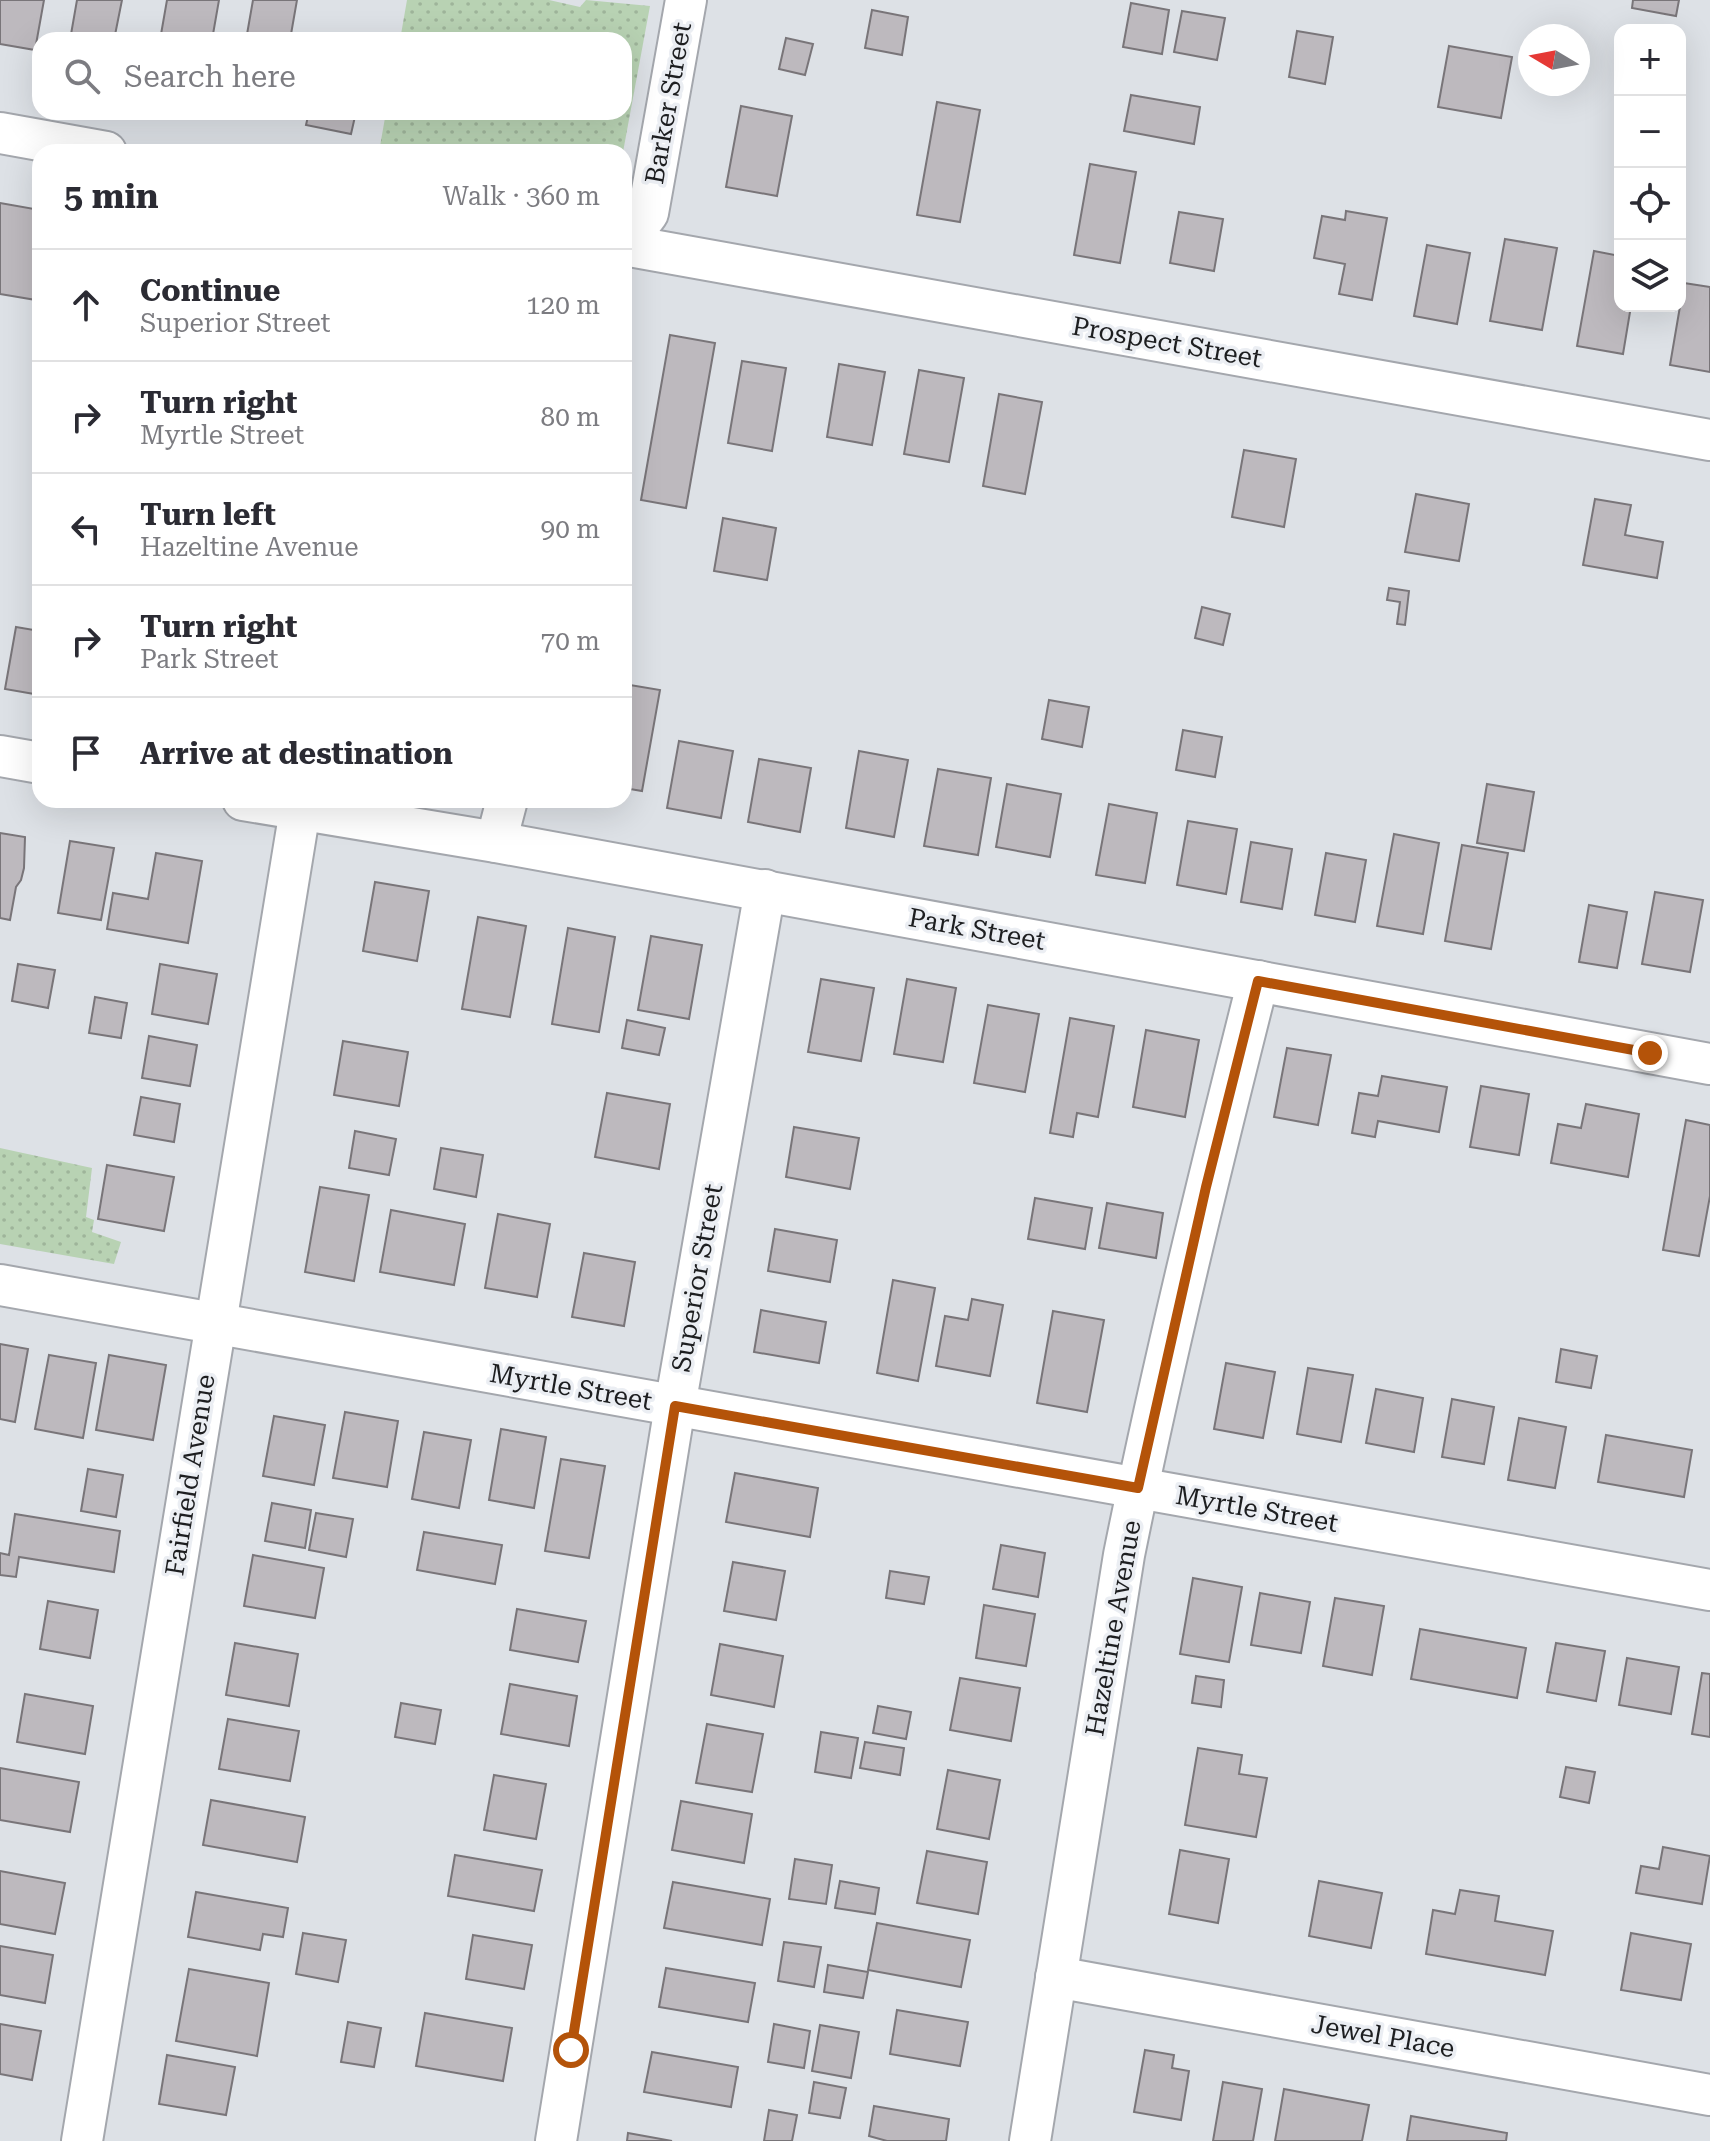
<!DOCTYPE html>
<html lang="en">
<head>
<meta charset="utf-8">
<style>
	body { margin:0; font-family:"Roboto Serif",serif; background:#f7f7f7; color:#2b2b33 }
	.controls { position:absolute; right:24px; top:24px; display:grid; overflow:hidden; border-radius:16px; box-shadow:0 8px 32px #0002 }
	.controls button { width:72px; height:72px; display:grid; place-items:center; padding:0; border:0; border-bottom:2px solid #e1e1e2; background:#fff; color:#2b2b33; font:40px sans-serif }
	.compass { position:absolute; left:1518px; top:24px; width:72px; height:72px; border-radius:50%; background:#fff; box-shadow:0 8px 32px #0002; rotate:280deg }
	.stop { position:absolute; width:24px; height:24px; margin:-18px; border:6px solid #b45309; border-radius:50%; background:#fff }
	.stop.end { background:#b45309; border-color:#fff; box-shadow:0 2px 8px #0008 }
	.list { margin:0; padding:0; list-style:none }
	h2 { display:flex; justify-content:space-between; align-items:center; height:104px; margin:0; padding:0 32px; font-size:34px }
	h2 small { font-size:26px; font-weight:400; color:#7c7c81 }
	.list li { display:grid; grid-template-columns:52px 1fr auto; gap:24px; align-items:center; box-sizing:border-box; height:112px; padding:0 32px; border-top:2px solid #e1e1e2 }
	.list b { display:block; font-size:30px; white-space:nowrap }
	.list p { margin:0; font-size:26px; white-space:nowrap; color:#7c7c81 }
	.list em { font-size:26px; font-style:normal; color:#7c7c81 }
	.icon { flex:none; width:44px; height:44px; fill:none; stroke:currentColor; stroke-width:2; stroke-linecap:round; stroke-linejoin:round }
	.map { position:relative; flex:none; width:1710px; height:2141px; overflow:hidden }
	.search { position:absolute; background:#fff; box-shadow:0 8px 32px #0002; left:32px; top:32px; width:600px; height:88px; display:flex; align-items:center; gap:20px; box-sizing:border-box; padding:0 28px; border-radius:24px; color:#7c7c81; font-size:30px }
	.panel { position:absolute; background:#fff; box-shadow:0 8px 32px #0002; left:32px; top:144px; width:600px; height:664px; border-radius:24px }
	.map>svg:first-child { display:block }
	.grass { fill:url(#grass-dots) }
	.building { fill:#bdb9be; stroke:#797579; stroke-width:2 }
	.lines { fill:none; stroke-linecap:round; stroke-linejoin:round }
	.street-casing { stroke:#a4a7ad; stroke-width:44 }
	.street { stroke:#fff; stroke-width:40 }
	.route { stroke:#b45309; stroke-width:10 }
	.labels { text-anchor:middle; stroke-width:7; stroke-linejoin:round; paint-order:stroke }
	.street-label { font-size:26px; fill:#1d1e20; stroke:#ebeef3 }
</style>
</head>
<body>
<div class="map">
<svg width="1710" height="2141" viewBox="0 0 1710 2141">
	<defs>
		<pattern id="grass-dots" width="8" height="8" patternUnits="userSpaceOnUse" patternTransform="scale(2)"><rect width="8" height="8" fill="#b8d2b3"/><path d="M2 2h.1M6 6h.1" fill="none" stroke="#9eb49a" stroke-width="1.8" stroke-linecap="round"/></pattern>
	</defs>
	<rect width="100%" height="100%" fill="#dde1e6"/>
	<g class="grass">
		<polygon points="407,0 549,0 580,7 586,0 650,6 623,152 379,152 386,112 624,112 624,40 400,40"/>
		<polygon points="0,1148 92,1168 86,1217 94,1220 92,1232 121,1242 114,1264 0,1244"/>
	</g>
	<g class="building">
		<polygon points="0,0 44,0 35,50 0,44"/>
		<polygon points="77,0 122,0 114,40 70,40"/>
		<polygon points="167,0 219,0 212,40 160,40"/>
		<polygon points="253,0 297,0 290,40 246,40"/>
		<polygon points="1633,0 1679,0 1676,16 1632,8"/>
		<polygon points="1131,3 1169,10 1162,54 1123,47"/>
		<polygon points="872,10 908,17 902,55 865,48"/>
		<polygon points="1182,11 1225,18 1217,60 1174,52"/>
		<polygon points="1297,31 1333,37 1325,84 1289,77"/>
		<polygon points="786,38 813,44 805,75 779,69"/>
		<polygon points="1449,46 1512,57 1501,118 1438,107"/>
		<polygon points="1131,95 1200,107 1194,144 1124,131"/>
		<polygon points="937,102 980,110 960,222 917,215"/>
		<polygon points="741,106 792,116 777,196 726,187"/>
		<polygon points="309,112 356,112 351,134 306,125"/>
		<polygon points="1090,164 1136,172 1120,263 1074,255"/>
		<polygon points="0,203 40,210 40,280 36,300 0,294"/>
		<polygon points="1346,211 1387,218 1372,300 1339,294 1345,264 1314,258 1322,216 1345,220"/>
		<polygon points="1179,212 1223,219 1214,271 1170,263"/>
		<polygon points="1505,239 1557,248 1542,330 1490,321"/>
		<polygon points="1427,245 1470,253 1457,324 1414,316"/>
		<polygon points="1594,251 1620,256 1620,306 1631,306 1623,354 1577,346"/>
		<polygon points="1684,283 1710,287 1710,372 1670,365"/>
		<polygon points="670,335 715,343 686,508 641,500"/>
		<polygon points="742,361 786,368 772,451 728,443"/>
		<polygon points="839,364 885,372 872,445 827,437"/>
		<polygon points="919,370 964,378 949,462 904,454"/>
		<polygon points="999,394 1042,402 1025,494 983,486"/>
		<polygon points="1244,450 1296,459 1284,527 1232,517"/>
		<polygon points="1416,494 1469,504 1459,561 1405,552"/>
		<polygon points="1595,499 1631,505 1625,535 1663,542 1657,578 1583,565"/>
		<polygon points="723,518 776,528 767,580 714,571"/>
		<polygon points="1389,588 1409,591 1405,625 1397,624 1400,602 1387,600"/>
		<polygon points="1202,607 1230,614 1223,645 1195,638"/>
		<polygon points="16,627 40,631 40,695 5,689"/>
		<polygon points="624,684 660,690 642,791 624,788"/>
		<polygon points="1049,700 1089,707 1082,747 1042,739"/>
		<polygon points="1183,730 1222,737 1215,777 1176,770"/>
		<polygon points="679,741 733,751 721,818 667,808"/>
		<polygon points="859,751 908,760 894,837 846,828"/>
		<polygon points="759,759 811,768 800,832 748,822"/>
		<polygon points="938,769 991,778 978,855 924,846"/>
		<polygon points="1007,784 1061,794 1050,857 996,847"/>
		<polygon points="1487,784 1534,792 1524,851 1477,843"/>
		<polygon points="1109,804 1157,813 1145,883 1096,875"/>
		<polygon points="1188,821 1237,829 1226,894 1177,885"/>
		<polygon points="0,833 25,837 24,868 21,880 16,887 10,920 0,918"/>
		<polygon points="1394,834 1439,843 1423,934 1377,926"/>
		<polygon points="70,841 114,848 101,920 58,913"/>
		<polygon points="1251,842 1292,849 1282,909 1241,902"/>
		<polygon points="1462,845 1508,853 1491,949 1445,941"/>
		<polygon points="156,853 202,861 188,943 107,929 113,893 148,899"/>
		<polygon points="1326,853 1366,860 1355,922 1315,915"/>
		<polygon points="375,882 429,891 417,961 363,951"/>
		<polygon points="1655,892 1703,900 1690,972 1642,964"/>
		<polygon points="1589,905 1627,912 1617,968 1579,962"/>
		<polygon points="478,917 526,926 510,1017 462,1009"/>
		<polygon points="568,928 615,937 599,1032 552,1024"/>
		<polygon points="651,936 702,945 689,1019 638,1010"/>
		<polygon points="18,964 55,970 48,1008 12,1001"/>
		<polygon points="160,964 217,974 208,1024 152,1014"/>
		<polygon points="821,979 874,988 861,1061 808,1052"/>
		<polygon points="907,979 956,988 943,1062 894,1054"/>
		<polygon points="95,997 127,1003 121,1038 89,1033"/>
		<polygon points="988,1005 1039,1014 1025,1092 974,1083"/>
		<polygon points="1070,1018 1114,1026 1098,1117 1077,1113 1073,1137 1050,1133"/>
		<polygon points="627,1020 665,1028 659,1055 622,1048"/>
		<polygon points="1146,1030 1199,1040 1185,1117 1133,1107"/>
		<polygon points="149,1036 197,1045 190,1086 142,1078"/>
		<polygon points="343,1041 408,1052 399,1106 334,1095"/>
		<polygon points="1287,1048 1331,1055 1318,1125 1274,1117"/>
		<polygon points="1382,1076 1447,1087 1439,1132 1378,1121 1375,1137 1352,1133 1359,1093 1378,1096"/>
		<polygon points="1481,1086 1529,1094 1519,1155 1470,1147"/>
		<polygon points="607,1093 670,1104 659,1169 595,1157"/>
		<polygon points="141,1097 180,1104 174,1142 134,1135"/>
		<polygon points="1586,1104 1639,1114 1628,1177 1551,1163 1558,1124 1581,1128"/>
		<polygon points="1686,1120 1710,1125 1710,1196 1699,1256 1663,1250"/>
		<polygon points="794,1127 859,1138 850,1189 786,1177"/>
		<polygon points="355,1131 396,1139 389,1175 349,1168"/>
		<polygon points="441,1148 483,1155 476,1197 434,1189"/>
		<polygon points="107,1165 174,1177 164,1231 98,1219"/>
		<polygon points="320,1187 369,1195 354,1281 305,1272"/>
		<polygon points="1035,1198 1092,1208 1085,1249 1028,1239"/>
		<polygon points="1107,1203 1163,1213 1156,1258 1099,1248"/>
		<polygon points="391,1210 465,1224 454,1285 380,1272"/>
		<polygon points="498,1214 550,1224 537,1297 485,1288"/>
		<polygon points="775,1229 837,1240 830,1282 768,1271"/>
		<polygon points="584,1253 635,1262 624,1326 572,1317"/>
		<polygon points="893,1280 935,1288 918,1381 877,1373"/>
		<polygon points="972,1299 1003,1305 990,1376 936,1366 945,1316 968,1320"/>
		<polygon points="761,1310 826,1322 819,1363 754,1352"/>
		<polygon points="1053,1311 1104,1320 1087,1412 1037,1403"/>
		<polygon points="0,1344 28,1349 15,1422 0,1419"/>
		<polygon points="1561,1349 1597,1356 1591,1388 1556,1382"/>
		<polygon points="49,1355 96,1363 83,1438 35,1429"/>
		<polygon points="109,1355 166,1365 153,1440 96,1430"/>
		<polygon points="1226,1363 1275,1372 1263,1438 1214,1429"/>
		<polygon points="1308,1368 1353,1375 1341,1442 1297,1434"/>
		<polygon points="1376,1389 1423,1398 1414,1452 1366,1443"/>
		<polygon points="1452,1399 1494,1407 1484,1464 1442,1457"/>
		<polygon points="345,1412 398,1421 387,1487 333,1478"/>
		<polygon points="274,1416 325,1425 314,1485 263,1476"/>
		<polygon points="1519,1418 1566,1427 1555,1488 1508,1480"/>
		<polygon points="501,1429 546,1437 534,1508 489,1500"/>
		<polygon points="424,1432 471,1440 459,1508 412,1499"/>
		<polygon points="1606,1435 1692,1450 1684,1497 1598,1482"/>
		<polygon points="561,1459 605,1466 589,1558 545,1551"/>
		<polygon points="88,1469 123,1475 116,1517 81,1511"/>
		<polygon points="735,1473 818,1488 810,1537 726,1522"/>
		<polygon points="272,1503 311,1510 305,1548 265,1541"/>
		<polygon points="316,1513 353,1519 346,1557 309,1550"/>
		<polygon points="15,1514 120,1531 114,1572 19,1557 16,1577 0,1575 0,1553 9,1555"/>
		<polygon points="424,1532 502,1545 495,1584 417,1570"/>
		<polygon points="1001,1545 1045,1553 1038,1597 993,1589"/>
		<polygon points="253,1555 324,1568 315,1618 244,1606"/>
		<polygon points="733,1562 785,1571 776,1620 724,1611"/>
		<polygon points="890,1571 929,1577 924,1604 886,1598"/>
		<polygon points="1193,1578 1242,1587 1229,1662 1180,1654"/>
		<polygon points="1260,1593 1310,1602 1301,1653 1251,1645"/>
		<polygon points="1335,1598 1384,1606 1372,1675 1323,1666"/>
		<polygon points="48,1601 98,1610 90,1658 40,1649"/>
		<polygon points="984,1605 1035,1614 1026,1666 976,1658"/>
		<polygon points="517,1609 586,1621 578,1662 510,1650"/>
		<polygon points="1420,1629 1526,1648 1517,1698 1411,1679"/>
		<polygon points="235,1643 298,1654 289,1706 226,1695"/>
		<polygon points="1556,1643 1605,1651 1596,1701 1547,1692"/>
		<polygon points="720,1644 783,1656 774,1707 711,1695"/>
		<polygon points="1627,1658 1679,1667 1671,1714 1619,1705"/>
		<polygon points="1702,1673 1710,1674 1710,1737 1692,1734"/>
		<polygon points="1196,1676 1224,1680 1221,1707 1192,1703"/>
		<polygon points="960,1678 1020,1688 1011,1741 950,1730"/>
		<polygon points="510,1684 577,1696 569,1746 501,1734"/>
		<polygon points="25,1694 93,1706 85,1754 17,1742"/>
		<polygon points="401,1703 441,1710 435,1744 395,1737"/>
		<polygon points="878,1706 911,1712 906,1739 873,1733"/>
		<polygon points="228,1719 299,1731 290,1781 219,1769"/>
		<polygon points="707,1724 763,1734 752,1792 696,1783"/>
		<polygon points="821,1732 858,1738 851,1778 815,1772"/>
		<polygon points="865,1742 904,1748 900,1775 860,1768"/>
		<polygon points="1198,1748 1242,1755 1239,1774 1267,1778 1256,1837 1185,1825"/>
		<polygon points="1566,1767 1595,1772 1589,1803 1560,1797"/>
		<polygon points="0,1768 79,1782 70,1832 0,1820"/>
		<polygon points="948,1770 1000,1780 989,1839 937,1829"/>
		<polygon points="494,1775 546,1784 536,1839 484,1830"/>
		<polygon points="211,1800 305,1817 297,1862 203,1845"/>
		<polygon points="681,1801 752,1814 744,1863 672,1850"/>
		<polygon points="1663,1847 1710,1856 1702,1904 1636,1893 1641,1866 1659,1869"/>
		<polygon points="1180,1850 1229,1859 1218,1923 1169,1914"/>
		<polygon points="927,1851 987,1862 978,1914 917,1903"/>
		<polygon points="455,1855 542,1870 534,1911 448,1896"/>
		<polygon points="795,1859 832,1865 826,1904 789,1899"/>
		<polygon points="0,1871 65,1883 55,1934 0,1924"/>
		<polygon points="840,1881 879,1888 875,1914 835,1908"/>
		<polygon points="1319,1881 1382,1893 1371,1948 1309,1936"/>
		<polygon points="673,1882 770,1899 762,1945 664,1928"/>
		<polygon points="1460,1890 1499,1896 1495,1921 1553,1931 1545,1975 1426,1954 1433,1910 1455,1914"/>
		<polygon points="196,1892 288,1908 283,1937 263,1934 260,1950 188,1937"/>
		<polygon points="877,1923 970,1940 961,1987 868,1970"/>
		<polygon points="303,1933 346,1940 338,1982 296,1974"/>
		<polygon points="1631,1933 1691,1944 1681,2000 1621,1990"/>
		<polygon points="473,1935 532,1945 524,1989 466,1979"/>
		<polygon points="784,1942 821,1947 814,1987 778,1981"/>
		<polygon points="0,1946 53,1955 45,2003 0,1995"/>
		<polygon points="828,1965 868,1972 863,1998 824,1992"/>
		<polygon points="666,1968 755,1983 748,2022 659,2007"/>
		<polygon points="189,1969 269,1983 257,2056 176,2041"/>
		<polygon points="897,2010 968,2022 960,2066 890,2054"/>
		<polygon points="425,2013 512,2028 503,2081 416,2066"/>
		<polygon points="348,2022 381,2028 374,2067 341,2062"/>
		<polygon points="0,2024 41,2031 32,2080 0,2074"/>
		<polygon points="774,2024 810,2031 804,2068 768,2062"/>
		<polygon points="820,2025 859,2032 851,2078 812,2071"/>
		<polygon points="1145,2050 1174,2055 1172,2068 1189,2071 1181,2120 1134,2112"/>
		<polygon points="652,2052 738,2067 731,2107 644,2092"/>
		<polygon points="167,2055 235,2067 226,2115 159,2104"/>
		<polygon points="814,2082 846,2088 840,2118 809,2113"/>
		<polygon points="1223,2082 1262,2089 1253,2141 1213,2141"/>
		<polygon points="1284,2089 1369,2105 1362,2141 1275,2141"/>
		<polygon points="874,2106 949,2119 946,2141 887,2141 869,2136"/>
		<polygon points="769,2110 797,2115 792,2141 764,2141"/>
		<polygon points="1411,2116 1507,2133 1506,2141 1407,2141"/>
		<polygon points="628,2133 672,2141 627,2141"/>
	</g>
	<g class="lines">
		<g class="street-casing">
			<g id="street">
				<polyline points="0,133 106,152"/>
				<polyline points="624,245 1710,440"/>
				<polyline points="624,245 648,213 686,0"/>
				<polyline points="0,756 40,763"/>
				<polyline points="243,800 496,842 1710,1064"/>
				<polyline points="496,842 507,800"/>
				<polyline points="0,1285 1710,1590"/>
				<polyline points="1056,1977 1710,2095"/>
				<polyline points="82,2141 300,810"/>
				<polyline points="556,2141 675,1406 765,890"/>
				<path d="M 1030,2141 L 1124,1555 C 1163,1362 1210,1171 1258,981"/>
			</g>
		</g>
		<use href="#street" class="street"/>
	</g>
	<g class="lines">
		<polyline class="route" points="571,2050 675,1406 1138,1488 1206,1187 1258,981 1650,1053"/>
	</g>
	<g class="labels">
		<g class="street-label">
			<text transform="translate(668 103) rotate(-80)" y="9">Barker Street</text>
			<text transform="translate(1167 342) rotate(10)" y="9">Prospect Street</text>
			<text transform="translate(977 929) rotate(10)" y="9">Park Street</text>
			<text transform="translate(697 1278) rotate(-80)" y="9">Superior Street</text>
			<text transform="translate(571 1387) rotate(10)" y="9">Myrtle Street</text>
			<text transform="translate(190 1475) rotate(-81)" y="9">Fairfield Avenue</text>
			<text transform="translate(1257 1509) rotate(10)" y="9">Myrtle Street</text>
			<text transform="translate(1113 1628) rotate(-80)" y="9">Hazeltine Avenue</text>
			<text transform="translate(1383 2036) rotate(10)" y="9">Jewel Place</text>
		</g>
	</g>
</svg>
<div class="controls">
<button>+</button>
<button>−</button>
<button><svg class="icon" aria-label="locate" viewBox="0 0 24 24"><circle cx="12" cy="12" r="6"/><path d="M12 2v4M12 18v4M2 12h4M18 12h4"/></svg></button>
<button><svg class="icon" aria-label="layers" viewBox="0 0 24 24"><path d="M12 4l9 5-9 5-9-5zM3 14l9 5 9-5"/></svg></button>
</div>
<svg class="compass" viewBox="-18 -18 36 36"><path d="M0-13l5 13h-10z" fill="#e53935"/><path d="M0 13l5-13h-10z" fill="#7c7c81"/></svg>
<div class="stop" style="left:571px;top:2050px"></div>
<div class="stop end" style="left:1650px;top:1053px"></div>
<div class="search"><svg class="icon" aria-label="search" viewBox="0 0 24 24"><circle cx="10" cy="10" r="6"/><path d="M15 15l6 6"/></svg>Search here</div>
<section class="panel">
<h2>5 min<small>Walk · 360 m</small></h2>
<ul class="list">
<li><svg class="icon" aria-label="ahead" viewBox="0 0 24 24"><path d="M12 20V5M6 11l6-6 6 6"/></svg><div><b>Continue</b><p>Superior Street</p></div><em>120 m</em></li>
<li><svg class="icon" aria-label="right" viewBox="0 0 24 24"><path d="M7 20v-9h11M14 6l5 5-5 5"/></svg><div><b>Turn right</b><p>Myrtle Street</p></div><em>80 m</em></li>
<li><svg class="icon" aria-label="left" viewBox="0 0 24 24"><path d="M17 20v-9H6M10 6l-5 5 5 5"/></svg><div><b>Turn left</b><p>Hazeltine Avenue</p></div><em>90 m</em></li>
<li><svg class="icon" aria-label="right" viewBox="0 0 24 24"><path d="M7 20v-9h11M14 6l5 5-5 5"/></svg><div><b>Turn right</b><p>Park Street</p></div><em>70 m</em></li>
<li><svg class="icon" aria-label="arrive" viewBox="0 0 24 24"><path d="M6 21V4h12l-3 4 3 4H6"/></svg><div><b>Arrive at destination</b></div></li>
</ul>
</section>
</div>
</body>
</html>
